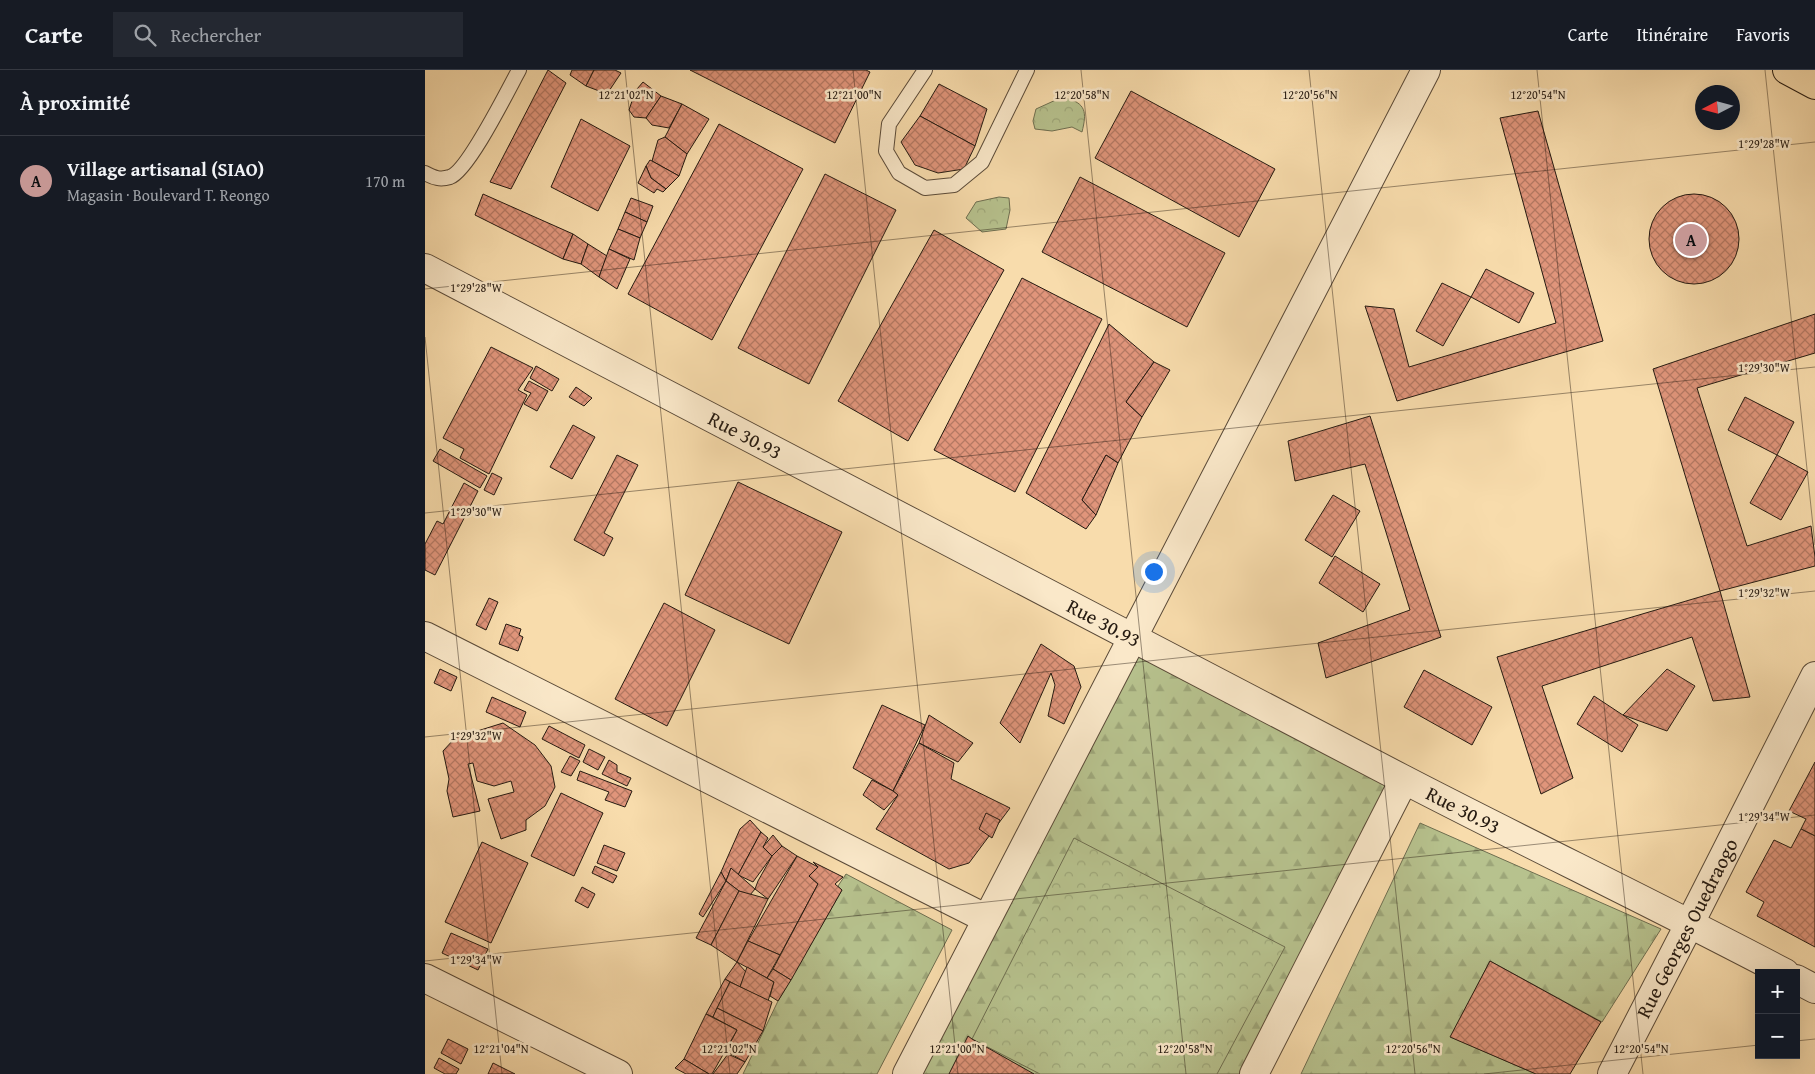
<!DOCTYPE html>
<html lang="fr">
<head>
<meta charset="utf-8">
<style>
	body { margin:0; font-family:"Gentium Book Plus",serif; background:#242831; color:#f1f3f6 }
	.controls { position:absolute; right:15px; bottom:15px; display:grid; overflow:hidden; border-radius:0px; box-shadow:0 5px 20px #0002 }
	.controls button { width:45px; height:45px; display:grid; place-items:center; padding:0; border:0; border-bottom:1px solid #363941; background:#171b24; color:#f1f3f6; font:25px sans-serif }
	.compass { position:absolute; left:1270px; top:15px; width:45px; height:45px; border-radius:50%; background:#171b24; box-shadow:0 5px 20px #0002; rotate:264deg }
	.you { position:absolute; left:728px; top:501px; width:18px; height:18px; margin:-12px; border:4px solid #fff; border-radius:50%; background:#1a73e8; box-shadow:0 0 0 8px #1a73e833 }
	.badge { display:grid; place-items:center; width:32px; height:32px; border-radius:50%; background:#c59692; color:#111; font-size:16px; font-weight:700 }
	.pin { position:absolute; translate:-50% -50%; border:2px solid #fff; box-shadow:0 1px 5px #0006 }
	.list { margin:0; padding:0; list-style:none }
	h2 { display:flex; justify-content:space-between; align-items:center; height:65px; margin:0; padding:0 20px; font-size:21px }
	h2 small { font-size:16px; font-weight:400; color:#9ea1a6 }
	.list li { display:grid; grid-template-columns:32px 1fr auto; gap:15px; align-items:center; box-sizing:border-box; height:90px; padding:0 20px; border-top:1px solid #363941 }
	.list b { display:block; font-size:19px; white-space:nowrap }
	.list p { margin:0; font-size:16px; white-space:nowrap; color:#9ea1a6 }
	.list em { font-size:16px; font-style:normal; color:#9ea1a6 }
	.icon { flex:none; width:28px; height:28px; fill:none; stroke:currentColor; stroke-width:2; stroke-linecap:round; stroke-linejoin:round }
	.map { position:relative; flex:none; width:1390px; height:1004px; overflow:hidden }
	header { display:flex; align-items:center; gap:30px; box-sizing:border-box; height:70px; padding:0 25px; background:#171b24; border-bottom:1px solid #363941 }
	header strong { font-size:24px }
	nav { display:flex; gap:28px; margin-inline-start:auto; font-size:18px }
	.search { width:350px; height:45px; background:#242831; display:flex; align-items:center; gap:12px; box-sizing:border-box; padding:0 18px; border-radius:0px; color:#9ea1a6; font-size:19px }
	main { display:flex }
	aside { flex:1; background:#171b24 }
	.map>svg:first-child { display:block }
	.forest { fill:url(#forest-firs); stroke:#6e6e50 }
	.park { fill:url(#park-crowns); stroke:#6e6e50 }
	.building { fill:url(#building-cross-hatch); stroke:#251a11 }
	.lines { fill:none; stroke-linecap:round; stroke-linejoin:round }
	.service-casing { stroke:#5a4a38; stroke-width:16 }
	.minor-casing { stroke:#5a4a38; stroke-width:30 }
	.primary-casing { stroke:#251a11; stroke-width:30 }
	.service { stroke:#fae8c9; stroke-width:14 }
	.minor { stroke:#fae8c9; stroke-width:28 }
	.primary { stroke:#f8dcac; stroke-width:28 }
	.ticks { fill:none; stroke:#251a11; stroke-width:1; stroke-opacity:0.45 }
	.labels { text-anchor:middle; stroke-width:5; stroke-linejoin:round; paint-order:stroke }
	.street-label { font-size:20px; fill:#251a11; stroke:#fae8c9 }
	.ticks-label { font-size:12px; text-anchor:middle; fill:#251a11; stroke:#fae8c9; stroke-width:5; stroke-linejoin:round; paint-order:stroke }
</style>
</head>
<body>
<header>
<strong>Carte</strong>
<div class="search"><svg class="icon" aria-label="search" viewBox="0 0 24 24"><circle cx="10" cy="10" r="6"/><path d="M15 15l6 6"/></svg>Rechercher</div>
<nav><a>Carte</a><a>Itinéraire</a><a>Favoris</a></nav>
</header>
<main>
<aside>
<h2>À proximité<small></small></h2>
<ul class="list">
<li><span class="badge">A</span><div><b>Village artisanal (SIAO)</b><p>Magasin · Boulevard T. Reongo</p></div><em>170 m</em></li>
</ul>
</aside>
<div class="map">
<svg width="1390" height="1004" viewBox="0 0 1390 1004">
	<defs>
		<pattern id="forest-firs" width="22" height="20" patternUnits="userSpaceOnUse" patternTransform="scale(1.25)"><rect width="22" height="20" fill="#b7c28e"/><path d="M5 1l3.5 6h-7zM16 11l3.5 6h-7z" fill="#9da679"/></pattern>
		<pattern id="park-crowns" width="20" height="18" patternUnits="userSpaceOnUse" patternTransform="scale(1.25)"><rect width="20" height="18" fill="#b7c28e"/><path d="M2 6a3 3 0 1 1 6 0M12 15a3 3 0 1 1 6 0" fill="none" stroke="#9da679"/></pattern>
		<pattern id="building-cross-hatch" width="8" height="8" patternUnits="userSpaceOnUse" patternTransform="scale(1.25)"><rect width="8" height="8" fill="#e0957b"/><path d="M0 0l8 8M0 8l8-8" fill="none" stroke="#b57963"/></pattern>
	</defs>
	<rect width="100%" height="100%" fill="#f8dcac"/>
	<filter id="stains"><feTurbulence type="fractalNoise" baseFrequency=".004" numOctaves="4"/><feColorMatrix values="0 0 0 0 .2 0 0 0 0 .09 0 0 0 0 .02 0 0 0 .5 -.17"/></filter>
	<radialGradient id="worn" r=".72"><stop offset=".6" stop-color="#630" stop-opacity="0"/><stop offset="1" stop-color="#630" stop-opacity=".3"/></radialGradient>
	<g class="forest">
		<polygon points="716,571 975,716 828,1004 493,1004"/>
		<polygon points="995,753 1236,859 1177,952 1065,891 1026,967 1111,1004 876,1004"/>
		<polygon points="421,804 527,860 452,1004 318,1004 353,931 417,820 413,816"/>
	</g>
	<g class="park">
		<path d="M 640,28 C 661,33 662,42 657,62 L 647,57 L 627,61 L 610,59 L 608,51 L 611,39 L 633,29 Z"/>
		<polygon points="574,127 584,128 585,140 581,159 557,162 541,148 551,132"/>
		<polygon points="649,768 860,877 792,1004 615,1004 547,969"/>
	</g>
	<g class="building">
		<polygon points="123,0 141,13 86,119 65,112"/>
		<polygon points="147,0 169,0 161,16 145,5"/>
		<polygon points="169,0 190,0 196,3 182,24 161,16"/>
		<polygon points="265,0 441,0 445,2 410,73"/>
		<polygon points="218,12 236,26 221,48 209,47 204,40 209,25 216,25 217,21 212,19"/>
		<polygon points="514,14 562,39 550,76 495,46"/>
		<polygon points="706,21 850,99 814,167 670,88"/>
		<polygon points="236,26 257,34 244,58 227,55 221,48"/>
		<polygon points="257,34 284,49 262,84 240,67"/>
		<polygon points="1113,41 1178,271 972,331 940,236 969,239 984,297 1131,253 1075,48"/>
		<polygon points="495,46 550,76 539,99 513,103 490,95 476,72"/>
		<polygon points="156,49 205,76 173,141 126,117"/>
		<polygon points="294,54 378,99 287,270 203,224"/>
		<polygon points="240,67 262,84 254,106 227,91 233,70"/>
		<polygon points="225,90 227,91 254,106 241,119 226,108 221,96"/>
		<polygon points="221,96 226,108 241,119 238,122 232,119 229,123 213,113"/>
		<polygon points="400,104 471,140 384,314 313,278"/>
		<polygon points="655,107 800,183 762,257 617,182"/>
		<circle cx="1269" cy="169" r="45"/>
		<polygon points="58,124 148,164 138,189 50,145"/>
		<polygon points="206,128 228,136 222,152 200,142"/>
		<polygon points="200,142 222,152 215,168 193,159"/>
		<polygon points="193,159 215,168 209,190 184,179"/>
		<polygon points="509,160 579,200 483,371 413,331"/>
		<polygon points="148,164 163,174 156,194 138,189"/>
		<polygon points="163,174 182,186 174,207 156,194"/>
		<polygon points="184,179 205,189 192,219 174,207"/>
		<polygon points="1061,199 1109,223 1094,253 1046,227"/>
		<polygon points="597,208 677,249 590,422 509,380"/>
		<polygon points="1017,213 1046,227 1018,276 991,261"/>
		<polygon points="1390,244 1390,283 1272,318 1322,476 1386,456 1390,487 1390,496 1295,521 1228,299"/>
		<polygon points="684,254 729,292 701,332 717,347 693,393 681,385 657,430 671,445 661,459 601,423"/>
		<polygon points="66,277 108,298 93,320 102,325 64,404 35,388 39,379 18,368"/>
		<polygon points="729,292 745,300 717,347 701,332"/>
		<polygon points="111,296 134,309 127,321 105,308"/>
		<polygon points="104,311 123,321 112,341 99,334 106,323 99,320"/>
		<polygon points="151,317 167,328 159,336 144,327"/>
		<polygon points="1320,327 1369,352 1352,385 1303,360"/>
		<polygon points="945,346 1016,567 901,608 893,573 985,540 940,394 870,411 863,371"/>
		<polygon points="148,355 170,367 147,409 125,397"/>
		<polygon points="15,379 62,406 55,418 8,391"/>
		<polygon points="192,385 213,395 179,463 188,468 179,486 149,470"/>
		<polygon points="681,385 693,393 671,445 657,430"/>
		<polygon points="1352,385 1383,402 1356,450 1325,433"/>
		<polygon points="67,403 77,408 69,425 59,420"/>
		<polygon points="313,412 417,462 364,574 260,525"/>
		<polygon points="39,413 53,421 10,505 0,500 0,474 12,451 18,454"/>
		<polygon points="908,425 935,441 907,487 880,470"/>
		<polygon points="910,486 955,514 938,542 894,513"/>
		<polygon points="1295,521 1325,627 1288,631 1267,567 1117,616 1148,708 1116,724 1072,587"/>
		<polygon points="64,528 73,532 61,560 51,555"/>
		<polygon points="239,533 290,560 242,656 190,629"/>
		<polygon points="81,554 96,559 94,565 98,567 93,581 74,574"/>
		<polygon points="616,574 649,596 656,617 639,654 623,646 630,615 626,603 595,673 575,653"/>
		<polygon points="15,599 32,607 26,621 9,613"/>
		<polygon points="1242,599 1270,616 1242,661 1198,645"/>
		<polygon points="999,600 1067,637 1047,675 979,637"/>
		<polygon points="1169,626 1213,655 1197,682 1152,654"/>
		<polygon points="67,627 101,642 95,657 61,642"/>
		<polygon points="457,635 500,655 468,721 428,698"/>
		<polygon points="504,645 548,673 533,692 494,673"/>
		<polygon points="78,653 110,675 126,696 130,717 120,736 101,750 101,760 76,769 63,729 89,722 86,711 69,716 52,711 48,693 43,694 55,741 28,747 22,721 24,709 18,681 30,668"/>
		<polygon points="124,656 160,675 154,688 117,669"/>
		<polygon points="494,673 529,693 526,709 585,738 544,793 524,799 451,759 473,725 468,721"/>
		<polygon points="164,679 180,687 173,700 158,692"/>
		<polygon points="145,686 155,691 146,706 136,702"/>
		<polygon points="184,690 192,695 192,702 206,708 202,716 177,704"/>
		<polygon points="1390,692 1390,766 1376,759 1381,749 1364,741"/>
		<polygon points="155,701 207,721 200,737 180,730 184,722 152,710"/>
		<polygon points="447,710 468,721 473,725 459,740 438,725"/>
		<polygon points="136,723 178,743 149,806 106,786"/>
		<polygon points="561,743 575,750 567,768 554,759"/>
		<polygon points="325,750 336,762 313,805 306,798 301,811 296,802 315,759"/>
		<polygon points="1376,759 1390,766 1390,877 1332,846 1339,832 1321,822 1349,770 1366,778"/>
		<polygon points="336,762 343,768 338,777 347,786 328,812 313,805"/>
		<polygon points="348,765 357,776 347,786 338,777"/>
		<polygon points="57,772 103,793 66,873 20,852"/>
		<polygon points="179,775 200,783 192,801 172,793"/>
		<polygon points="357,776 372,786 343,829 330,819 333,811 347,786"/>
		<polygon points="372,786 393,797 384,806 393,814 355,885 323,871"/>
		<polygon points="388,792 418,807 410,814 417,820 366,910 348,899 393,814 384,806 393,797"/>
		<polygon points="170,796 192,806 188,813 167,803"/>
		<polygon points="306,798 330,819 325,825 314,821 301,811"/>
		<polygon points="296,802 301,811 278,847 274,844"/>
		<polygon points="301,811 314,821 286,875 271,868"/>
		<polygon points="157,817 170,824 163,838 150,831"/>
		<polygon points="314,821 343,829 312,892 286,875"/>
		<polygon points="26,863 63,879 53,900 17,883"/>
		<polygon points="323,871 355,885 342,908 312,892"/>
		<polygon points="1065,891 1176,952 1145,1004 1111,1004 1025,967"/>
		<polygon points="312,892 321,902 315,917 300,909"/>
		<polygon points="322,897 349,912 343,931 315,917"/>
		<polygon points="348,899 366,910 353,931 345,926 349,912 342,908"/>
		<polygon points="300,909 305,912 288,947 281,944"/>
		<polygon points="305,912 347,932 338,961 292,938"/>
		<polygon points="292,938 338,961 320,992 301,981 312,960 288,947"/>
		<polygon points="281,944 312,960 287,1004 284,1004 259,989"/>
		<polygon points="543,966 547,969 609,1004 524,1004"/>
		<polygon points="23,969 43,979 36,994 16,983"/>
		<polygon points="303,984 320,992 312,1004 288,1004"/>
		<polygon points="14,988 34,999 31,1004 20,1004 9,998"/>
		<polygon points="259,989 284,1004 261,1004 250,998"/>
		<polygon points="68,993 90,1004 63,1004"/>
	</g>
	<g class="lines">
		<g class="service-casing">
			<g id="service">
				<polyline points="500,0 464,54 461,81 474,103 500,118 529,115 557,92 602,0"/>
				<path d="M 0,103 C 9,108 15,110 25,107 C 43,101 83,20 94,0"/>
			</g>
		</g>
		<g class="minor-casing">
			<g id="minor">
				<path id="s1" d="M 0,198 C 326,368 650,538 976,708 C 1103,774 1233,836 1360,903"/>
				<polyline points="0,566 562,849"/>
				<polyline points="0,908 193,1004"/>
				<polyline points="1371,909 1390,919"/>
				<polyline points="482,1004 1001,0"/>
				<polyline points="829,1004 979,710"/>
				<path id="s2" d="M 1187,1004 L 1265,853 L 1390,606"/>
			</g>
		</g>
		<g class="primary-casing">
			<polyline id="primary" points="1362,0 1390,15"/>
		</g>
		<use href="#service" class="service"/>
		<use href="#minor" class="minor"/>
		<use href="#primary" class="primary"/>
	</g>
	<path class="ticks" d="M 200,0 L 305,1004M 428,0 L 533,1004M 656,0 L 761,1004M 884,0 L 990,1004M 1112,0 L 1218,1004M 1340,0 L 1390,475M 0,219 L 1390,72M 0,267 L 77,1004M 0,443 L 1390,297M 0,667 L 1390,521M 0,891 L 1390,745M 1371,971 L 1390,969M 1059,1004 L 1334,975"/>
	<g class="labels">
		<g class="street-label">
			<text dy="7" stroke="none"><textPath href="#s1" startOffset="361">Rue 30.93</textPath></text>
			<text dy="7" stroke="none"><textPath href="#s1" startOffset="766">Rue 30.93</textPath></text>
			<text dy="7" stroke="none"><textPath href="#s1" startOffset="1171">Rue 30.93</textPath></text>
			<text dy="7" stroke="none"><textPath href="#s2" startOffset="164">Rue Georges Ouedraogo</textPath></text>
		</g>
	</g>
	<g class="ticks-label">
		<text x="201" y="29">12°21'02"N</text>
		<text x="429" y="29">12°21'00"N</text>
		<text x="657" y="29">12°20'58"N</text>
		<text x="885" y="29">12°20'56"N</text>
		<text x="1113" y="29">12°20'54"N</text>
		<text x="1339" y="78">1°29'28"W</text>
		<text x="51" y="222">1°29'28"W</text>
		<text x="1339" y="302">1°29'30"W</text>
		<text x="51" y="446">1°29'30"W</text>
		<text x="1339" y="527">1°29'32"W</text>
		<text x="51" y="670">1°29'32"W</text>
		<text x="1339" y="751">1°29'34"W</text>
		<text x="51" y="894">1°29'34"W</text>
		<text x="76" y="983">12°21'04"N</text>
		<text x="304" y="983">12°21'02"N</text>
		<text x="532" y="983">12°21'00"N</text>
		<text x="760" y="983">12°20'58"N</text>
		<text x="988" y="983">12°20'56"N</text>
		<text x="1216" y="983">12°20'54"N</text>
	</g>
	<rect width="100%" height="100%" filter="url(#stains)"/>
	<rect width="100%" height="100%" fill="url(#worn)"/>
</svg>
<div class="controls">
<button>+</button>
<button>−</button>
</div>
<svg class="compass" viewBox="-18 -18 36 36"><path d="M0-13l5 13h-10z" fill="#e53935"/><path d="M0 13l5-13h-10z" fill="#9ea1a6"/></svg>
<div class="you"></div>
<div class="pin badge" style="left:1266px;top:170px">A</div>
</div>
</main>
</body>
</html>
